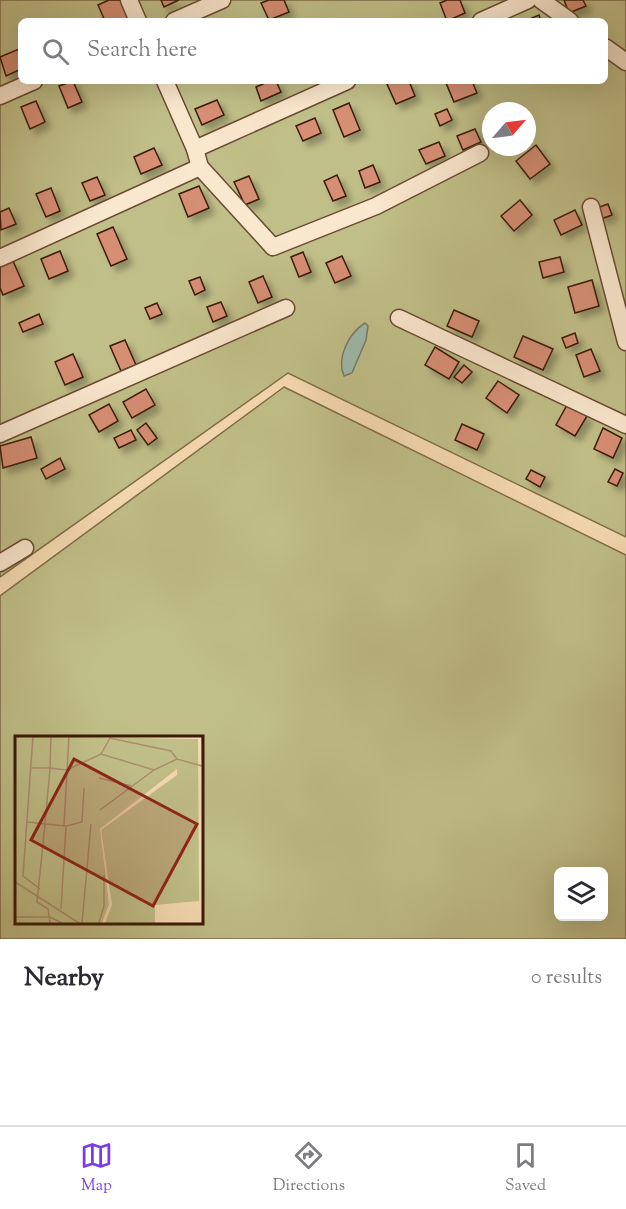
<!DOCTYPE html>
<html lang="en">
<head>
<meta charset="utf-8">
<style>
	body { margin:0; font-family:"Sorts Mill Goudy",serif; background:#f2f2f3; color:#2b2b33 }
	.controls { position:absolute; right:18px; bottom:18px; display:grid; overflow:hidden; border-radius:9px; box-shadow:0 6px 24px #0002 }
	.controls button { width:54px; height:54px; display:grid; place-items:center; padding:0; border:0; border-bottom:2px solid #e1e1e2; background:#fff; color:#2b2b33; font:30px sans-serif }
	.compass { position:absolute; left:482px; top:102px; width:54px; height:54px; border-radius:50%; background:#fff; box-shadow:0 6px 24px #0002; rotate:62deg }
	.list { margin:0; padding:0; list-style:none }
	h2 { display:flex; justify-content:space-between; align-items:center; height:78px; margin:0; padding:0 24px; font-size:26px }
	h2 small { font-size:20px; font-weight:400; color:#7c7c81 }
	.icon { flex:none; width:33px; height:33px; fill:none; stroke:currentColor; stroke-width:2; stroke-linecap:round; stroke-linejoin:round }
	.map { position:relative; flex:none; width:626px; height:939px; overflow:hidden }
	.search { position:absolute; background:#fff; box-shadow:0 6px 24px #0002; left:18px; right:18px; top:18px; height:66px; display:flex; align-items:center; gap:15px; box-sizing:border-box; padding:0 21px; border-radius:9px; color:#7c7c81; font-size:22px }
	.sheet { height:186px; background:#fff }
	nav { display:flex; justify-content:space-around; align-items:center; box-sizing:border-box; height:84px; border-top:2px solid #e1e1e2; background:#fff; font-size:16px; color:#7c7c81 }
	nav a { display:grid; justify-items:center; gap:3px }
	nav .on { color:#7c3aed }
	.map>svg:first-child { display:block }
	.green { fill:#c1bf89; stroke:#7e6c48; stroke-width:1.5; fill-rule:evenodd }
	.water { fill:#9dbbac; stroke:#767b6a; stroke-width:1.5 }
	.building { fill:#d68e75; stroke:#3b1a07; stroke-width:1.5; filter:url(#shadow) }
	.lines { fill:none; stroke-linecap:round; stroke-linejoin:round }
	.street-casing { stroke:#6a4a32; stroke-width:19 }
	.street { stroke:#fae8ce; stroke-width:16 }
	.inset-road { fill:none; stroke:#ac8e6e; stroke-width:1.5 }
	.view { fill:#8f2418; fill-opacity:0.15; stroke:#8f2418; stroke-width:3 }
	.inset-edge { fill:none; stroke:#3b1a07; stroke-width:3 }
</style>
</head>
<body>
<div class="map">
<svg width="626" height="939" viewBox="0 0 626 939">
	<defs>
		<filter id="shadow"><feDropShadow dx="5.5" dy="5.5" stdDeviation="3" flood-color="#0004"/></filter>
	</defs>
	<rect width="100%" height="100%" fill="#f7dbb3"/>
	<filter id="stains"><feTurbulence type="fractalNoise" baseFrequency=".00333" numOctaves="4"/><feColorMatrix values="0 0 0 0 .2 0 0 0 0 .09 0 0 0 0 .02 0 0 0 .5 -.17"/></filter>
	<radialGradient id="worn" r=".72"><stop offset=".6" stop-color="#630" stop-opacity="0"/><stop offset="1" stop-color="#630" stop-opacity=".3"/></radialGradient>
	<g class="green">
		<path d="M 0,0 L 626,0 L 626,537 L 288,373 L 0,577 ZM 21,21 L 605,21 L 605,81 L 21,81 ZM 491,111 L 527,111 L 527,147 L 491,147 Z"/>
		<path d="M 284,387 L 626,555 L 626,939 L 0,939 L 0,596 ZM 16,738 L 201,738 L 201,922 L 16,922 ZM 558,872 L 604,872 L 604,916 L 558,916 Z"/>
	</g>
	<path class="water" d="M 365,323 L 368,326 L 366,340 L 352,373 L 344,376 C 336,358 349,333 365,323 Z"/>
	<g class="building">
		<polygon points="109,0 121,0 129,21 105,21 98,5"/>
		<polygon points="161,0 179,0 164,7"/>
		<polygon points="269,0 284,0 289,12 269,20 261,3"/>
		<polygon points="447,0 460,0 465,13 447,21 440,3"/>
		<polygon points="564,0 583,0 586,6 569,13"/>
		<polygon points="539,15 541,21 525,21"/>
		<polygon points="19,49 21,69 6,76 0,57"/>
		<polygon points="73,81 82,102 68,108 59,86"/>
		<polygon points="270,81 276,81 281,92 261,101 256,87"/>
		<polygon points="393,81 409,81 415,96 396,104 387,84"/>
		<polygon points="450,81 472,81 477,93 454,102 446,83"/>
		<polygon points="217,100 224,115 202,125 195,109"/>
		<polygon points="36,101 45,122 30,129 21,107"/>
		<polygon points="349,103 360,130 344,137 333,110"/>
		<polygon points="447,109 452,120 440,126 435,114"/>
		<polygon points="315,118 321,133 303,141 296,126"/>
		<polygon points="475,129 481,142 463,150 457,136"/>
		<polygon points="439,142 445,156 426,164 419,150"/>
		<polygon points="536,145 550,164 530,179 516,161"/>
		<polygon points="154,148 162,165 141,174 134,157"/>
		<polygon points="373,165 380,182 365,188 359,171"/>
		<polygon points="337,175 346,196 333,201 324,181"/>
		<polygon points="249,176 259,199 245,205 234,182"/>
		<polygon points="97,177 105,195 90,201 82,183"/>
		<polygon points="199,186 209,208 188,217 179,194"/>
		<polygon points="51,188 60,211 46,217 36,194"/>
		<polygon points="520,200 532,215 514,231 501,216"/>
		<polygon points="608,204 612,215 601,219 597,208"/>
		<polygon points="9,208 16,224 1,230 0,212"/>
		<polygon points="575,210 582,225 561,235 554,220"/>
		<polygon points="113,227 127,259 111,266 97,234"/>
		<polygon points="60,251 68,271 49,279 41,259"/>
		<polygon points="303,252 311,272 299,277 291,257"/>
		<polygon points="342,256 351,276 335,283 326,263"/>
		<polygon points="560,257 564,272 543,278 539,262"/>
		<polygon points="13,261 24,286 3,295 0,288 0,266"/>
		<polygon points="263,276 272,297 258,303 249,282"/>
		<polygon points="200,277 205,290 195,295 189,281"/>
		<polygon points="592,280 599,306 575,313 568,287"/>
		<polygon points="221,302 227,316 213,322 207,307"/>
		<polygon points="157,303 162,314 150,319 145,308"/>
		<polygon points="454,310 479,321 472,337 447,326"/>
		<polygon points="39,314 43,324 23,332 19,323"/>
		<polygon points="575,333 578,343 566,348 562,338"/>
		<polygon points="523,336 553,349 543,370 514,357"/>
		<polygon points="125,340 136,365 121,371 110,346"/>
		<polygon points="435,347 459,362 449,379 425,365"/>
		<polygon points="591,349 600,371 584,377 576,355"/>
		<polygon points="73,354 83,377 65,385 55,362"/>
		<polygon points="464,365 472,372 462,383 454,377"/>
		<polygon points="498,381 519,395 507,413 486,398"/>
		<polygon points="146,389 155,405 132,418 123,402"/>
		<polygon points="109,404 118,421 99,432 89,415"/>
		<polygon points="567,405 587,416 575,436 556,425"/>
		<polygon points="146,423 157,438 148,445 137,430"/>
		<polygon points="462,424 484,434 477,450 455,440"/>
		<polygon points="603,428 622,438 613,458 594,449"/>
		<polygon points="131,430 136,440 119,448 114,438"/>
		<polygon points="31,437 37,458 3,468 0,446"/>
		<polygon points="60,458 65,469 46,479 41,469"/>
		<polygon points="615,469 623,473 617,486 608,482"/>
		<polygon points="531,470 545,477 540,487 526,479"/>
	</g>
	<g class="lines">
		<g class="street-casing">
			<g id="street">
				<polyline points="129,0 138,21"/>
				<polyline points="541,0 570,21"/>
				<polyline points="174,21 222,0"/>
				<polyline points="481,21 528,0"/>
				<polyline points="605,47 626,62"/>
				<polyline points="165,81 195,149 200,167 273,247 376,206 480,153"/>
				<polyline points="0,96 34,81"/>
				<polyline points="195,149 347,81"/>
				<polyline points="591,207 626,342"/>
				<polyline points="0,258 200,167"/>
				<polyline points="399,318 626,425"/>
				<polyline points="0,434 286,308"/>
				<polyline points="0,563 25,548"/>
			</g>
		</g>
		<use href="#street" class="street"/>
	</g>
	<g transform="translate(15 736)">
		<rect width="188" height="188" fill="#f7dbb3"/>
		<path d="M 0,0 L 183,3 L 184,165 L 140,169 L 140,187 L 90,187 L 97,169 L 86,94 L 162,39 L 162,33 L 85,93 L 94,168 L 87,187 L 0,187 Z" fill="#c1bf89"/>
		<path class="inset-road" d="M 18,0 L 8,140 L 25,153M 187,0 L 188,39M 86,18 L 95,2 L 156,15 L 162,23M 17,32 L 35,32 L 36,0M 84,42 L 117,50M 69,52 L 67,86 L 51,90 L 30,88 L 35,32 L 52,34 L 86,18 L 139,34 L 162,23 L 187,30M 85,74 L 139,34M 12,86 L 30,88 L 22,166 L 33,173 L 35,187M 49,89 L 54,0M 0,146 L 64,187M 46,173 L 51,90M 0,181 L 35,181 L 47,187M 67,187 L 76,88M 84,187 L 89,170 L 89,139"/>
		<path class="view" d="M 59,23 L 182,88 L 138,170 L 16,104 Z"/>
		<rect width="188" height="188" class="inset-edge"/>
	</g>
	<rect width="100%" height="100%" filter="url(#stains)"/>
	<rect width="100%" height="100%" fill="url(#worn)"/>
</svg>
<div class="controls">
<button><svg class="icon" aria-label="layers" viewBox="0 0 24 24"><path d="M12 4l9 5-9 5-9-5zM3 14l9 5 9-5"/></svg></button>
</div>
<svg class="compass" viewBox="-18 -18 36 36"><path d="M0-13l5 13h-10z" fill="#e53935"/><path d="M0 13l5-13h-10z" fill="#7c7c81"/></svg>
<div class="search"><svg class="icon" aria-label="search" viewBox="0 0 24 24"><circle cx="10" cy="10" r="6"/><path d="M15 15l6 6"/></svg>Search here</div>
</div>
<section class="sheet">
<h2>Nearby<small>0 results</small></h2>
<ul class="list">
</ul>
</section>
<nav>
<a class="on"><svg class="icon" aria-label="map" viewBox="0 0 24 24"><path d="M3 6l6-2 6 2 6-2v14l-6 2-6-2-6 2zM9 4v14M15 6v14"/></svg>Map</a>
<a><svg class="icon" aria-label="directions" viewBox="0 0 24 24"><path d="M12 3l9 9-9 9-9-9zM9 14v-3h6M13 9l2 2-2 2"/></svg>Directions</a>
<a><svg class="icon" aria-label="saved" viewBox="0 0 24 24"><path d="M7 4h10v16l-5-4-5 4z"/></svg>Saved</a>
</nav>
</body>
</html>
